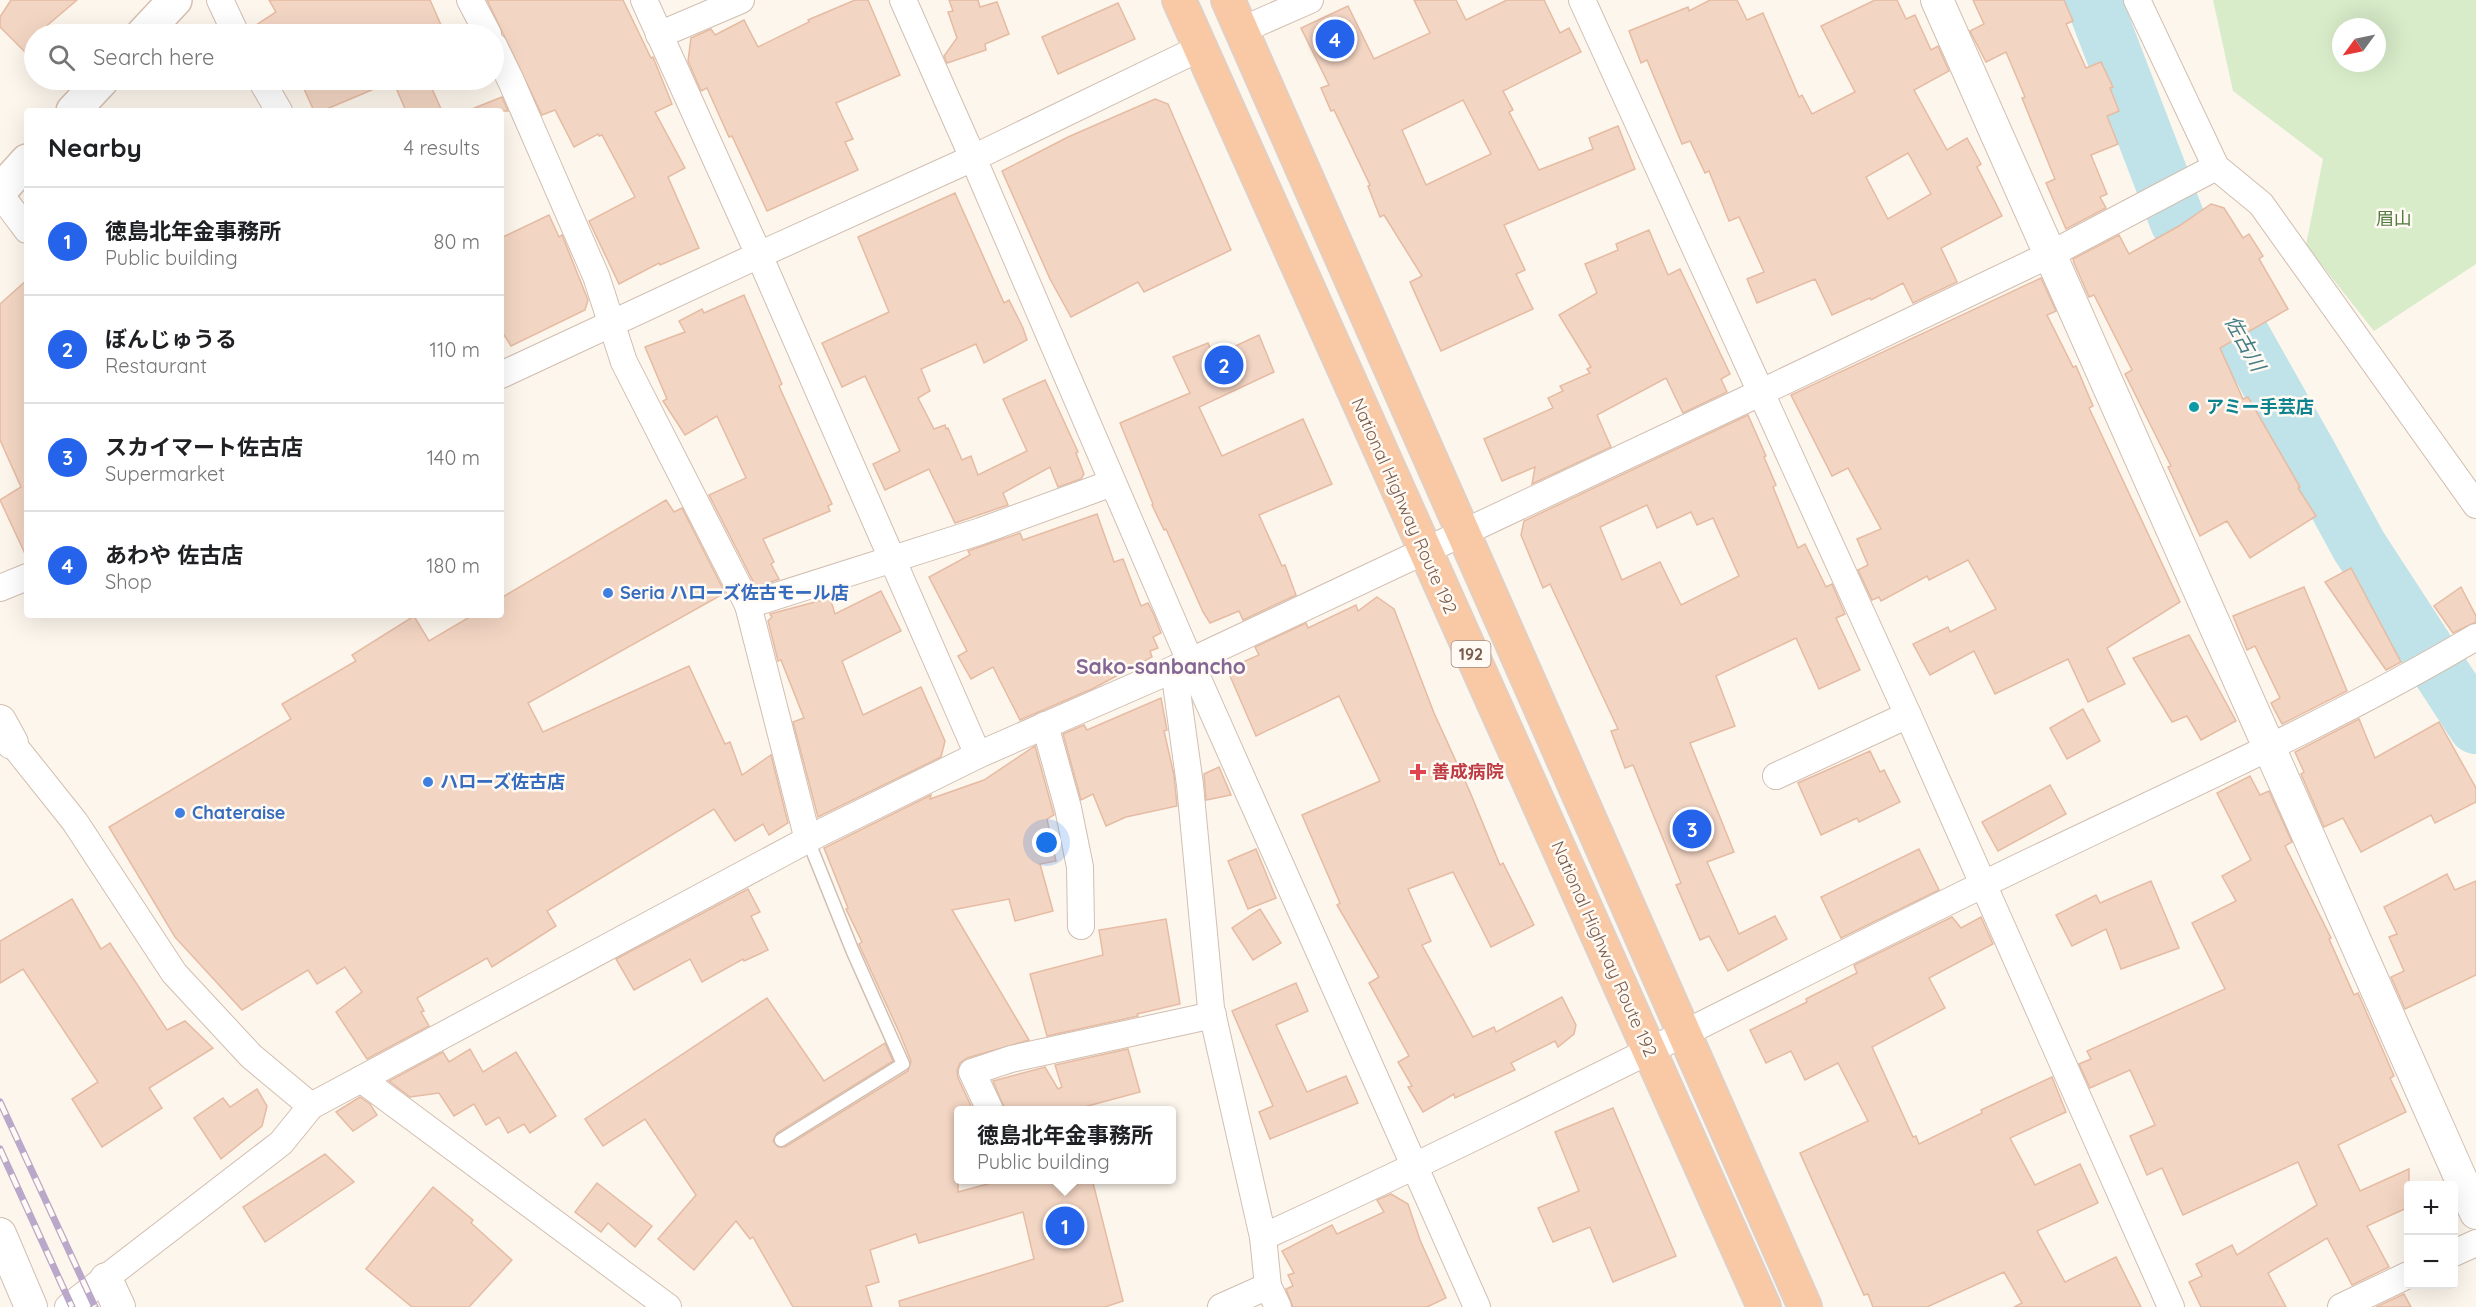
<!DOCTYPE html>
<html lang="en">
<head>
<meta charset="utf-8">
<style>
	body { margin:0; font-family:Quicksand,"Noto Sans JP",sans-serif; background:#f6f6f6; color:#202124 }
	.controls { position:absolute; right:18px; bottom:18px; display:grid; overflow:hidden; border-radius:6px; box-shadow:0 6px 24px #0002 }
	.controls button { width:54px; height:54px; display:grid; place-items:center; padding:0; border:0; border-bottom:2px solid #e0e0e0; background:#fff; color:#202124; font:30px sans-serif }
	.compass { position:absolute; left:2332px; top:18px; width:54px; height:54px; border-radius:50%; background:#fff; box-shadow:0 6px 24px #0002; rotate:237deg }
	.you { position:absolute; left:1047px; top:843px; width:21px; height:21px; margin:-15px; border:4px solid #fff; border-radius:50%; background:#1a73e8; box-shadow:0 0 0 9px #1a73e833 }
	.badge { display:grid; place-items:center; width:39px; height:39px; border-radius:50%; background:#2563eb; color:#fff; font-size:20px; font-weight:700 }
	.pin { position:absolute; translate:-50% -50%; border:3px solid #fff; box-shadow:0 2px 6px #0006 }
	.popup { position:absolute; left:954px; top:1106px; width:222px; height:78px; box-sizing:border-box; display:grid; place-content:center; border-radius:6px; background:#fff; filter:drop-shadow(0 2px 4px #0005); font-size:20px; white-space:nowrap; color:#757577 }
	.popup b { font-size:22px; color:#202124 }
	.popup::after { content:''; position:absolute; left:50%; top:100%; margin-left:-12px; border:12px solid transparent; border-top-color:#fff }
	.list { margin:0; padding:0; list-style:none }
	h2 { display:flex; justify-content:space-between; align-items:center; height:78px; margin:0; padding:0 24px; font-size:26px }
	h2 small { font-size:20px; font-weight:400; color:#757577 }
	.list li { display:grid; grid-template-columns:39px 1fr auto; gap:18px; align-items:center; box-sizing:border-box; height:108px; padding:0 24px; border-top:2px solid #e0e0e0 }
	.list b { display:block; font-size:22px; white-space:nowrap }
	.list p { margin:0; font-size:20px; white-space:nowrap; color:#757577 }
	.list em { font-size:20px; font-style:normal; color:#757577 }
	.icon { flex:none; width:33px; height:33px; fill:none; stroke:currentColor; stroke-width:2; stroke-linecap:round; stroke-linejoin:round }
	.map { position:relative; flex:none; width:2476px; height:1307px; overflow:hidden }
	.search { position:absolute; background:#fff; box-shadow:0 6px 24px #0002; left:24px; top:24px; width:480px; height:66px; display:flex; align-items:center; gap:15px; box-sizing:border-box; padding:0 21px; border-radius:33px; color:#757577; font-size:22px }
	.panel { position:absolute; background:#fff; box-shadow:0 6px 24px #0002; left:24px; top:108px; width:480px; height:510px; border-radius:6px }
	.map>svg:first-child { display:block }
	.green { fill:#d8ecc9; fill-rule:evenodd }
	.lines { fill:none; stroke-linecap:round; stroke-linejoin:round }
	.river { stroke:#bfe3e8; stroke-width:56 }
	.building { fill:#f3d5c3; stroke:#e6bba3; stroke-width:1.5; fill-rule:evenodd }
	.service-casing { stroke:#d1beb0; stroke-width:15 }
	.minor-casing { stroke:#d1beb0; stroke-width:28 }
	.tertiary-casing { stroke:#d1beb0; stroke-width:34 }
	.secondary-casing { stroke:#d6c0b0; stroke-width:36 }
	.trunk-casing { stroke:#dad1cd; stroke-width:36 }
	.service { stroke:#fff; stroke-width:12 }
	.minor { stroke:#fff; stroke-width:26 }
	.tertiary { stroke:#fff; stroke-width:32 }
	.secondary { stroke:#fff; stroke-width:33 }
	.trunk { stroke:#f9c8a4; stroke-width:33 }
	.rail-casing { stroke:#b9a8c9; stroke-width:7 }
	.rail { stroke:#fffaf3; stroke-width:4.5; stroke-dasharray:14; stroke-linecap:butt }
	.culture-dot { fill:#0f9aa8; stroke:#fffaf3; stroke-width:2 }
	.shop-dot { fill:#3f7fe0; stroke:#fffaf3; stroke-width:2 }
	.health-dot { fill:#e0444e; stroke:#fffaf3; stroke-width:2 }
	.labels { text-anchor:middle; stroke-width:5; stroke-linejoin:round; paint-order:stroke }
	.shield { fill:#fffaf3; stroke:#a28b7f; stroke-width:1.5 }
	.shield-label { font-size:16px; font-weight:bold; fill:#7a5c4d }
	.park-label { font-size:18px; fill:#537a41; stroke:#fffaf3 }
	.culture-label { font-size:18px; font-weight:bold; fill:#0d838f; stroke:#fffaf3; text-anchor:start }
	.street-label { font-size:18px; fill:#7a5c4d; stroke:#fffaf3 }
	.shop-label { font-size:18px; font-weight:bold; fill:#366cbe; stroke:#fffaf3; text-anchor:start }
	.health-label { font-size:18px; font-weight:bold; fill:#be3a42; stroke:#fffaf3; text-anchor:start }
	.water-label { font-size:20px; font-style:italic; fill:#437c86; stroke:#fffaf3 }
	.quarter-label { font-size:21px; font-weight:bold; fill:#846695; stroke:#fffaf3 }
</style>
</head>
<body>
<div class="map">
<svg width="2476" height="1307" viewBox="0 0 2476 1307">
	<rect width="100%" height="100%" fill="#fdf6ec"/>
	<path class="green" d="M 2213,0 L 2476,0 L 2476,264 L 2374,331 L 2306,245 L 2323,159 L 2233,91 ZM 2341,27 L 2377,27 L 2377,63 L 2341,63 Z"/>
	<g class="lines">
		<polyline class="river" points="2093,0 2178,222 2310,456 2359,546 2476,726"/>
	</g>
	<g class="building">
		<polygon points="11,0 77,0 37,34 34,34 34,61 0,27 0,17"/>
		<polygon points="269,0 430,0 445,34 251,34 250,29 276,12"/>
		<polygon points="487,0 623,0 651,58 653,57 672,104 655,112 685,168 668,177 699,248 660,265 659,263 619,284 589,221 635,197 602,135 599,136 598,134 574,147 555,110 542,115"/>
		<polygon points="855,0 868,0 900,75 836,103 853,139 845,142 858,170 767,211 732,136 729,137 707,88 701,91 688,61 691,38 711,29 715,35 744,20 758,47 809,22 808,20"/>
		<polygon points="949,0 978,0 980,7 997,2 1009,34 985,44 986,50 947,63 944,56 957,38 948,12 953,11"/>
		<path d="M 1414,0 L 1456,0 L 1466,20 L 1507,0 L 1544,0 L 1560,33 L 1569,28 L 1581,52 L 1503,91 L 1513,110 L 1509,112 L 1539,170 L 1593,149 L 1589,138 L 1618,126 L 1635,169 L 1504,225 L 1525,270 L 1516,274 L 1533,309 L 1441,351 L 1410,282 L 1422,276 L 1384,215 L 1380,217 L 1368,186 L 1370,185 L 1334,110 L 1331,111 L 1321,88 L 1329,85 L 1301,28 L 1348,6 L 1374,59 L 1430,33 ZM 1463,100 L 1491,154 L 1426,185 L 1402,130 Z"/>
		<path d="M 1710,0 L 1737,0 L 1747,20 L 1763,13 L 1799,97 L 1802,95 L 1812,114 L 1855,92 L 1821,26 L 1875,0 L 1897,0 L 1906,19 L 1915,15 L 1931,50 L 1938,46 L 1949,71 L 1914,90 L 1947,150 L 1967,138 L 1981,164 L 1977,167 L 2002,216 L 1941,248 L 1957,282 L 1913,303 L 1903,283 L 1871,300 L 1870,298 L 1832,315 L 1815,279 L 1757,303 L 1747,279 L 1764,272 L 1739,217 L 1729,221 L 1709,171 L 1705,173 L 1690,141 L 1682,144 L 1647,60 L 1641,63 L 1629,31 L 1688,7 L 1689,11 ZM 1908,153 L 1931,194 L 1888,219 L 1866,177 Z"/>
		<polygon points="1973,0 2064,0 2073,21 2066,24 2086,68 2101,62 2113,87 2110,88 2119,111 2107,116 2118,144 2091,155 2107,194 2100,197 2106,208 2066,229 2046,183 2055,179 2022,98 2025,97 2006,52 1986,62 1970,31 1984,24"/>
		<polygon points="1118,3 1135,39 1058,74 1042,37"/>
		<polygon points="300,80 428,80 442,111 406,111 393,81 322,111 314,111"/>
		<polygon points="502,97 508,111 473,111 472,109"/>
		<polygon points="1155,99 1168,104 1231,250 1144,292 1138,282 1071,317 1050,279 1002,171 1068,137"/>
		<polygon points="955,193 1004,303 1009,300 1023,328 1027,340 984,363 976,344 921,369 930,391 918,398 934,429 945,425 946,429 948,428 962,460 971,456 978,475 1027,451 1003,399 1045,380 1078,452 1076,453 1084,474 1081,479 1058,487 1050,467 1003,493 1008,505 955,523 929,469 885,490 873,464 900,451 865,376 842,387 822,343 889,312 858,237"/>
		<polygon points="2211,204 2224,208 2243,238 2249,234 2263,256 2259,259 2288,309 2220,348 2243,399 2248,397 2300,487 2298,488 2316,516 2250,558 2227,521 2200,536 2168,467 2171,466 2125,374 2132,370 2094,295 2089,297 2074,263 2073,259 2119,235 2129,254 2179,226"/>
		<polygon points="549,215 559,237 562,235 588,300 585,310 511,346 501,330 501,238"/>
		<polygon points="1649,230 1668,275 1680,269 1730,374 1721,379 1727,392 1683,413 1666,378 1597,415 1611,447 1532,484 1535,467 1502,481 1484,439 1553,408 1548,398 1563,391 1560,386 1590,373 1587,369 1591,367 1559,315 1597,293 1585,264 1618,250 1616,244"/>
		<polygon points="2041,278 2056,311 2047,315 2073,367 2076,366 2093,406 2089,408 2180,602 2107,648 2125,684 2088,702 2068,659 1995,694 1974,651 1930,675 1913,644 1948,627 1950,632 1996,609 1968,560 1929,580 1927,576 1881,601 1879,597 1872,600 1858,570 1868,565 1857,539 1881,529 1848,468 1832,476 1791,395"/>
		<polygon points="27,280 27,558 0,500 21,487 0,440 0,304"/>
		<polygon points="744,295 782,384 779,386 832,504 828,506 830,511 763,539 774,562 771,564 779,579 756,587 709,495 746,478 717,416 685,435 663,401 667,399 645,347 685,332 679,321 702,309 704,313"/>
		<polygon points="1259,335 1274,372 1199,407 1222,456 1303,419 1332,484 1259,515 1282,566 1285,565 1296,595 1243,620 1239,611 1210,623 1203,612 1166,529 1164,530 1152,505 1153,504 1120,423 1190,393 1173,357 1208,343 1214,356"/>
		<path d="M 1748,415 L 1766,456 L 1764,457 L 1776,485 L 1773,487 L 1798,548 L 1805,544 L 1826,587 L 1832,584 L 1845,614 L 1836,618 L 1860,670 L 1819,689 L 1796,638 L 1716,676 L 1735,726 L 1690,743 L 1734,852 L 1707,862 L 1739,934 L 1775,916 L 1787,939 L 1728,971 L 1709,936 L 1700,940 L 1676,885 L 1681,883 L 1633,765 L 1625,768 L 1611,731 L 1618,729 L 1550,584 L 1543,588 L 1521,535 L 1524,521 ZM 1647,505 L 1657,528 L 1691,512 L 1697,525 L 1713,518 L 1739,576 L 1681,605 L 1660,562 L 1622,580 L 1600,527 Z"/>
		<polygon points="666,500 674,512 682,508 725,593 528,703 543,732 689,666 725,744 730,742 742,775 771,755 788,823 769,835 763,824 735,841 714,809 547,911 556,926 492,967 487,958 417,998 424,1011 421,1012 429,1026 367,1059 336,1012 362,992 345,967 317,984 308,970 242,1010 175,937 109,827 291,719 282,704 356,661 352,655 414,616 429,641 473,615 501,615 501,598"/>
		<polygon points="1097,514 1114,562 1123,559 1141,606 1148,603 1154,615 1161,633 1153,637 1158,648 1150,651 1152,657 1094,688 1020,720 993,667 971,679 958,656 967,651 929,577 970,555 968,551 1020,533 1023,540"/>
		<polygon points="2351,568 2401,662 2386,670 2325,582"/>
		<polygon points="2304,587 2347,691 2282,724 2271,703 2280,698 2255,646 2247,650 2233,616"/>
		<polygon points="2461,587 2476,616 2476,622 2453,633 2434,606"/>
		<polygon points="881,591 901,631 842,661 863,715 921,687 945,741 941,757 818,817 793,722 804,718 781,660 778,661 768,621 772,617 770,614 830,598 835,614"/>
		<polygon points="1377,597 1394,609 1434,713 1470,792 1500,865 1503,863 1534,925 1491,947 1453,872 1408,889 1431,941 1422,945 1473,1037 1494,1027 1496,1032 1562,997 1576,1025 1574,1034 1558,1047 1555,1041 1511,1063 1515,1070 1455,1098 1454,1094 1423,1112 1408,1087 1412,1086 1398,1062 1409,1056 1369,983 1379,977 1337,905 1340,903 1302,815 1380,781 1339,696 1256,736 1227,669 1259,655 1255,647 1306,623 1308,628 1356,605 1358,611"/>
		<polygon points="2189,635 2236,721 2201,740 2187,716 2172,722 2133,658"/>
		<polygon points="1161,698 1167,730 1164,731 1174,775 1177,806 1126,817 1106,826 1093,794 1081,800 1063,734 1084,725 1087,730"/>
		<polygon points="2083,709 2100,741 2067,759 2050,728"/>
		<polygon points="2359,719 2375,758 2439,722 2476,788 2476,802 2435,823 2431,815 2361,852 2343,818 2324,827 2301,774 2304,772 2295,752"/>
		<polygon points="1035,746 1054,815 1047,819 1056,861 1040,864 1053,911 1015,921 1009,899 952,910 1029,1040 967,1058 960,1063 957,1070 958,1078 972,1108 958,1110 958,1192 1006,1179 1092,1179 1123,1301 1105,1307 900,1307 899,1301 1034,1259 1023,1212 919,1243 916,1234 870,1250 879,1282 866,1286 872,1307 793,1307 753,1237 750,1239 736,1221 694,1270 658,1239 696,1195 645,1119 603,1146 585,1119 767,998 824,1081 885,1043 893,1061 777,1133 773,1141 778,1147 785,1147 908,1071 911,1061 900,1034 861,949 859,944 862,942 846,909 848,908 824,848 931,795 930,799 984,780"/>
		<polygon points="1870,751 1880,772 1884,770 1900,802 1859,822 1857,818 1821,835 1798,783"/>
		<polygon points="1219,767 1231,795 1206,800 1204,774"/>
		<polygon points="2250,776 2260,795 2269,791 2292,842 2285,846 2331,938 2329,939 2354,995 2358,993 2394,1076 2390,1078 2406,1112 2338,1145 2360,1191 2409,1169 2409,1207 2367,1226 2389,1267 2352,1285 2327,1238 2268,1273 2286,1307 2201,1307 2189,1282 2202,1276 2196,1264 2232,1245 2237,1255 2317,1205 2298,1162 2183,1215 2162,1168 2147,1175 2130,1136 2155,1125 2130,1070 2090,1088 2079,1064 2091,1059 2087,1051 2225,989 2192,923 2236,901 2222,876 2251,860 2217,793"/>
		<polygon points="2050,785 2066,814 1998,851 1982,822"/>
		<polygon points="1256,849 1276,898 1248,909 1228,861"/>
		<polygon points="1919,849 1939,890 1841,938 1821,897"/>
		<polygon points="2447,874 2455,890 2476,881 2476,975 2405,1009 2391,977 2404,971 2389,937 2397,934 2384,907"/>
		<polygon points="2151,881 2179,948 2121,969 2106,929 2072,946 2056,915 2096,895 2100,903"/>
		<polygon points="748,889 760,912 751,916 768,950 744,961 743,959 702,982 690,959 634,990 616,959"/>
		<polygon points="72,899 101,949 110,943 167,1030 185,1021 213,1048 149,1088 162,1108 102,1147 72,1099 98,1082 23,969 0,983 0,941"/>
		<polygon points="1260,909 1281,943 1253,960 1232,928"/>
		<polygon points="1952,917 1961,928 1981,917 1993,944 1929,978 1945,1008 1872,1047 1913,1137 1916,1136 1919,1144 1982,1113 1981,1110 2052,1077 2066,1112 2010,1138 2035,1185 2080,1164 2098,1203 2037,1231 2065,1282 2116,1257 2141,1307 2014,1307 2022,1303 2004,1272 1927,1307 1873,1307 1868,1294 1864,1295 1800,1153 1868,1121 1838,1063 1805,1080 1791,1051 1766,1063 1750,1030 1807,1002 1806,999 1857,973 1854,965"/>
		<polygon points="1166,919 1180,1004 1137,1014 1138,1016 1047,1036 1030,974 1103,955 1099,930"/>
		<polygon points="1296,983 1308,1011 1276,1025 1307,1092 1346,1076 1358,1103 1270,1139 1259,1112 1273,1106 1232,1011"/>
		<polygon points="470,1049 483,1072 516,1052 556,1116 530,1133 524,1124 508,1133 499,1117 486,1125 474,1104 454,1116 439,1093 410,1097 389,1081 443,1052 449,1062"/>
		<polygon points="1128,1049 1140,1092 1073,1110 1005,1110 993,1081 1045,1067 1058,1089 1062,1087 1055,1065"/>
		<polygon points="257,1089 267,1106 262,1126 221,1159 194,1118 223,1098 230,1107"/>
		<polygon points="360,1097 370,1104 377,1115 353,1131 336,1112"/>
		<polygon points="1613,1108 1676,1256 1613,1282 1590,1227 1553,1242 1538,1208 1579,1191 1555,1132"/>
		<polygon points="325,1154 354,1182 265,1242 243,1207"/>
		<polygon points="597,1183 652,1226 635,1247 608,1223 601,1232 575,1212"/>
		<polygon points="433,1187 473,1220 471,1223 512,1260 469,1307 412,1307 366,1269"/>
		<polygon points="1391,1194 1408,1204 1420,1240 1446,1298 1427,1307 1293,1307 1286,1289 1293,1286 1288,1275 1294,1273 1282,1251 1332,1225 1337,1234 1384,1212 1377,1200"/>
		<polygon points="2404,1294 2411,1307 2376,1307"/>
	</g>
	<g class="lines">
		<g class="service-casing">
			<polyline id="service" points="781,1140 903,1064 853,952 808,840"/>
		</g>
		<g class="minor-casing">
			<g id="minor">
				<polyline points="220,0 236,34"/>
				<polyline points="470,0 488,34"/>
				<polyline points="644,0 759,255 978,755"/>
				<polyline points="903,0 973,158 1190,661 1477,1307"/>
				<polyline points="1582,0 1908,715 2171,1307"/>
				<polyline points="2137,0 2216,167 2261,204 2476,505"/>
				<polyline points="1242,30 1310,0"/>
				<polyline points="659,35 741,0"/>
				<polyline points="494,46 511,81 596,276 624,362 748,605 808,840"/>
				<polyline points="261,80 279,111"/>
				<polyline points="0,194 27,230"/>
				<polyline points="501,375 759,255 973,158 1200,48"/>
				<polyline points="0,588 27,577"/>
				<polyline points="748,605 981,531 1112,483"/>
				<polyline points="1174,669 1190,785 1211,1008 1263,1237 1268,1286 1278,1307"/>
				<polyline points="1045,725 1068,808 1080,867 1081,926"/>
				<polyline points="12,743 75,822 174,973 251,1056 311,1106"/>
				<polyline points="1776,776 1908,715"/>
				<polyline points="361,1079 668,1307"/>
				<polyline points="990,1110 972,1072 1011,1059 1213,1015"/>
				<path d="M 1263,1237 C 1504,1127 1740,1004 1978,887 C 2144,805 2316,732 2476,637"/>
				<polyline points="2454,1253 2476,1243"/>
				<polyline points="68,1307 281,1143 311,1106 822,832 978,755 1174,669 1762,392 2051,254 2216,167"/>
				<polyline points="1221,1307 1268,1286"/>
				<polyline points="2341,1307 2408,1275"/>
			</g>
		</g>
		<g class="tertiary-casing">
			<g id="tertiary">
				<polyline points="1937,0 2476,1213"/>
				<polyline points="0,721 12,743"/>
				<polyline points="0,1234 31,1307"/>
				<polyline points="106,1279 119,1307"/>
			</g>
		</g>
		<g class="secondary-casing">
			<g id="secondary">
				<polyline points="143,34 175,0"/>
				<polyline points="73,111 102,80"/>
				<polyline points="0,191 27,161"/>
			</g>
		</g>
		<g class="trunk-casing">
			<g id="trunk">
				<polyline points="1179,0 1764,1307"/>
				<polyline points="1228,0 1805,1307"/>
			</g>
		</g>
		<use href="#service" class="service"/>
		<use href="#minor" class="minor"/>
		<use href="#tertiary" class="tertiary"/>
		<use href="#secondary" class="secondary"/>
		<use href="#trunk" class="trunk"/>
		<g class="rail-casing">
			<g id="rail">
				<polyline points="0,1102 95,1307"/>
				<polyline points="0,1149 72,1307"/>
			</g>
		</g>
		<use href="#rail" class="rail"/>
	</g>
	<circle class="culture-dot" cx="2194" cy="407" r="6"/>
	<g class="shop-dot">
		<circle cx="608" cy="593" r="6"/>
		<circle cx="428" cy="782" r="6"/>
		<circle cx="180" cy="813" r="6"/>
	</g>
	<path class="health-dot" d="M1415 763h6v6h6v6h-6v6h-6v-6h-6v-6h6z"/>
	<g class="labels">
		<rect class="shield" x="1451.5" y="641" width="39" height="26" rx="4.5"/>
		<g class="shield-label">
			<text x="1471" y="660">192</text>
		</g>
		<g class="park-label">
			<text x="2394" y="225">眉山</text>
		</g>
		<g class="culture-label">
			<text x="2206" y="413">アミー手芸店</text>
		</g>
		<g class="street-label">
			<text transform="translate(1404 506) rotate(66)" y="6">National Highway Route 192</text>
			<text transform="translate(1604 949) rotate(66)" y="6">National Highway Route 192</text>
		</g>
		<g class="shop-label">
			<text x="620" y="599">Seria ハローズ佐古モール店</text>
			<text x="440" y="788">ハローズ佐古店</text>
			<text x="192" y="819">Chateraise</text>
		</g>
		<g class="health-label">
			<text x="1432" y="778">善成病院</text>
		</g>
		<g class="water-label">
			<text transform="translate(2245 343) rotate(61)" y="7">佐古川</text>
		</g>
		<g class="quarter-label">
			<text x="1161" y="674">Sako-sanbancho</text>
		</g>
	</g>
</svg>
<div class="controls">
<button>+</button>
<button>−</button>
</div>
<svg class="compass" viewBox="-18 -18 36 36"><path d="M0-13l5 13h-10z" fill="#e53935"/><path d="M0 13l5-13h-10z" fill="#757577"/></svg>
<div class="you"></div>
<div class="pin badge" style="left:1065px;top:1226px">1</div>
<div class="popup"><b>徳島北年金事務所</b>Public building</div>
<div class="pin badge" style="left:1224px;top:365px">2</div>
<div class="pin badge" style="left:1692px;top:829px">3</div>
<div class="pin badge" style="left:1335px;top:39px">4</div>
<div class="search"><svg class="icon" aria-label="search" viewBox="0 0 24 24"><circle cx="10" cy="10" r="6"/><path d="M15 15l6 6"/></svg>Search here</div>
<section class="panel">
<h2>Nearby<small>4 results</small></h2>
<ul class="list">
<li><span class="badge">1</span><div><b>徳島北年金事務所</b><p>Public building</p></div><em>80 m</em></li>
<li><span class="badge">2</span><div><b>ぼんじゅうる</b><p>Restaurant</p></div><em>110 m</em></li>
<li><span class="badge">3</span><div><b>スカイマート佐古店</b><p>Supermarket</p></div><em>140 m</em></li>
<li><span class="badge">4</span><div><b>あわや 佐古店</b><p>Shop</p></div><em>180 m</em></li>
</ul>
</section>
</div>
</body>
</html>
